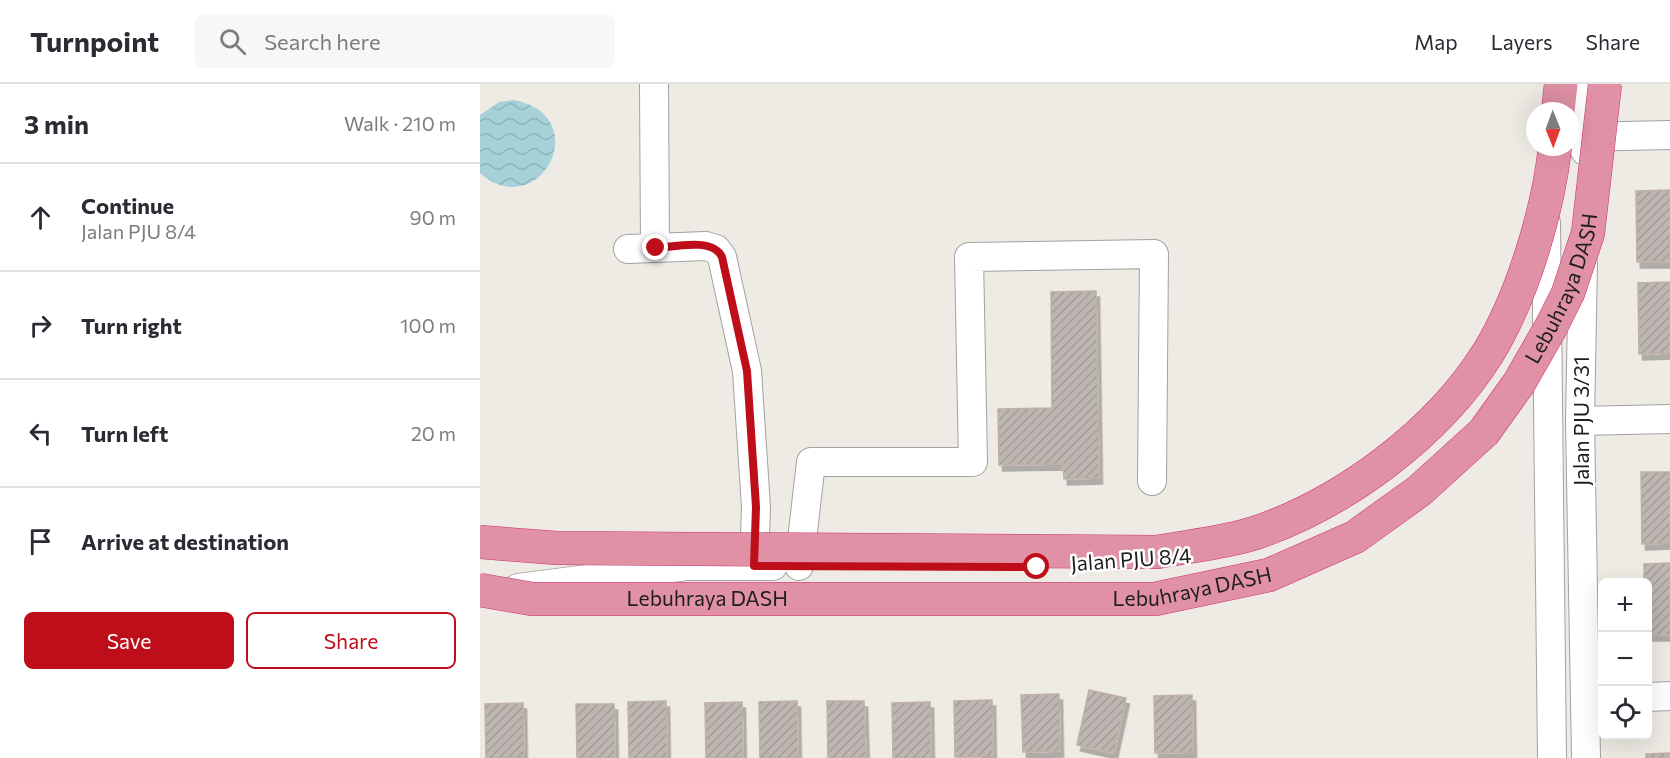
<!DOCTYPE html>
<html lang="en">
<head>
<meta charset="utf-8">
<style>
	body { margin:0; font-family:Commissioner,sans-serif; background:#f7f7f7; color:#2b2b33 }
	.controls { position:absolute; right:18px; bottom:18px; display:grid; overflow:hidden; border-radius:9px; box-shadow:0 6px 24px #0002 }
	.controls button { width:54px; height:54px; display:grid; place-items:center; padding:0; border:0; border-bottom:2px solid #e1e1e2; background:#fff; color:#2b2b33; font:30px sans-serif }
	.compass { position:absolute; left:1046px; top:18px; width:54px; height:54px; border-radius:50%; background:#fff; box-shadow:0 6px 24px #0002; rotate:179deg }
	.stop { position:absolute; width:18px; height:18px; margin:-14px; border:4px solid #bd0e1a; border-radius:50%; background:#fff }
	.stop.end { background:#bd0e1a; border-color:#fff; box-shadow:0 2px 6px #0008 }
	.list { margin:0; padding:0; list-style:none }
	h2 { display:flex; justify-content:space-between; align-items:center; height:78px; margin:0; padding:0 24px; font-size:26px }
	h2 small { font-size:20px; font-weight:400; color:#7c7c81 }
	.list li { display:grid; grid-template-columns:39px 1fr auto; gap:18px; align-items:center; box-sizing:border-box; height:108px; padding:0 24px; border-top:2px solid #e1e1e2 }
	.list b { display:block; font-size:22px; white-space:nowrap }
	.list p { margin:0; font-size:20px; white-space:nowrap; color:#7c7c81 }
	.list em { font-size:20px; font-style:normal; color:#7c7c81 }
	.actions { display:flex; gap:12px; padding:18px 24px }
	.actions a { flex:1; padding:14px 0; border:2px solid #bd0e1a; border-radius:9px; text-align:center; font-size:21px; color:#bd0e1a }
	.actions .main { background:#bd0e1a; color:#fff }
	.icon { flex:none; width:33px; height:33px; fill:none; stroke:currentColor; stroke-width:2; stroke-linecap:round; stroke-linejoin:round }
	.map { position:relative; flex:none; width:1190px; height:674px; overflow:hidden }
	header { display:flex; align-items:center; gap:36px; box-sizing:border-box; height:84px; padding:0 30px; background:#fff; border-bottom:2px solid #e1e1e2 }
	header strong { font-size:28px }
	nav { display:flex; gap:33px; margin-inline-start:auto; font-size:21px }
	.search { width:420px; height:54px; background:#f7f7f7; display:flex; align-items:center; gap:15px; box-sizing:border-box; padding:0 21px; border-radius:9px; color:#7c7c81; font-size:22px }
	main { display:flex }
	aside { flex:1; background:#fff }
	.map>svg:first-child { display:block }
	.water { fill:url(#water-waves) }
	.building { fill:url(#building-hatch); stroke:#bfb0a8; stroke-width:1.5; filter:url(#shadow) }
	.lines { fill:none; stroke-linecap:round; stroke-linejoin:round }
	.minor-casing { stroke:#a2a2a2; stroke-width:30 }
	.highway-casing { stroke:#cd3070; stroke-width:34 }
	.minor { stroke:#fff; stroke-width:28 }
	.highway { stroke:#e091a5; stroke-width:33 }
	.highway-bridge-casing { stroke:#cd3070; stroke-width:34; stroke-linecap:butt }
	.highway-bridge { stroke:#e091a5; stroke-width:33 }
	.route { stroke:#bd0e1a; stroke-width:8 }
	.labels { text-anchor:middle; stroke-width:5; stroke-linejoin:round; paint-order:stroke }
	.street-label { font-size:21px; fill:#1e1e1e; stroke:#fff }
</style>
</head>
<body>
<header>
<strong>Turnpoint</strong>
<div class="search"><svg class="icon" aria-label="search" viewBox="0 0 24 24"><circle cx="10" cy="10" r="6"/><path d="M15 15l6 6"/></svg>Search here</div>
<nav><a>Map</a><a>Layers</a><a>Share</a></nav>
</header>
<main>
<aside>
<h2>3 min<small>Walk · 210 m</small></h2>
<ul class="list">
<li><svg class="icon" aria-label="ahead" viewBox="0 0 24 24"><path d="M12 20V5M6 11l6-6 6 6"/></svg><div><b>Continue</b><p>Jalan PJU 8/4</p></div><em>90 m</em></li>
<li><svg class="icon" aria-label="right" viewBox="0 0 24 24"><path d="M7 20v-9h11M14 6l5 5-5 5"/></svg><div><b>Turn right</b></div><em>100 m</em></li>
<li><svg class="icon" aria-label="left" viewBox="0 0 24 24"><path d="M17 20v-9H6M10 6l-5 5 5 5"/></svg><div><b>Turn left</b></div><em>20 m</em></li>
<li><svg class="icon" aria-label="arrive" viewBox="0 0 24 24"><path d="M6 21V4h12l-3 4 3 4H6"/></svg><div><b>Arrive at destination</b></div></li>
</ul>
<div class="actions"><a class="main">Save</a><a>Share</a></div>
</aside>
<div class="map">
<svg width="1190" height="674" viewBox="0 0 1190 674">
	<defs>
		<pattern id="water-waves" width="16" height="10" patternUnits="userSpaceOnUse" patternTransform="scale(1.5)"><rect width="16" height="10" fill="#a7d1d9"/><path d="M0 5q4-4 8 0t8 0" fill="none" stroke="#8fb3ba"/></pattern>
		<pattern id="building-hatch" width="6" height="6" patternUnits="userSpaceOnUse" patternTransform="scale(1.5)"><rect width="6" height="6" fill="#beb6b1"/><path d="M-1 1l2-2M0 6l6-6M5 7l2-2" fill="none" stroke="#a39c98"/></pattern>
		<filter id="shadow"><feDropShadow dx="3.5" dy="6" stdDeviation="0" flood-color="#0004"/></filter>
	</defs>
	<rect width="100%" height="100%" fill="#eeeae4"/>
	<path class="water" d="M 34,16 C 116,32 60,141 0,89 L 0,31 L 19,18 Z"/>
	<g class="building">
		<polygon points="1190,106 1190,178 1157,178 1156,107"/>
		<polygon points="1190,198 1190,269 1159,270 1158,199"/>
		<polygon points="616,207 619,394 584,395 583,380 519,381 518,325 572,324 571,208"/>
		<polygon points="1161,388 1190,388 1190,459 1162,460"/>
		<polygon points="1190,479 1190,551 1168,551 1168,498 1164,498 1164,480"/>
		<polygon points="609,606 646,614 634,669 597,661"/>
		<polygon points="579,610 580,667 543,668 541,611"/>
		<polygon points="712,611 713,668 675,669 674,612"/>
		<polygon points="512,616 513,672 475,673 474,617"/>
		<polygon points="186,617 187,674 149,674 148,618"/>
		<polygon points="317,617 318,674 280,674 279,618"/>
		<polygon points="347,617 384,617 386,673 348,674"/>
		<polygon points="262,618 263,674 226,674 225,619"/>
		<polygon points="450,618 451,674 413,674 412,619"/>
		<polygon points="43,619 44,674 6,674 5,620"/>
		<polygon points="96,620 134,620 135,674 97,674"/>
		<polygon points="1190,669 1190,674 1166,674 1166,670"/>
	</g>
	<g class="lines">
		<g class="minor-casing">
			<g id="minor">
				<polyline points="174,0 175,164"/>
				<polyline points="1105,0 1105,67"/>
				<polyline points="1096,53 1190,51"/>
				<polyline points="1066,139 1072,674"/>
				<polyline points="148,165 226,162 236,165 242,173 267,287 276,423 274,482"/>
				<polyline points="1103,179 1100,337 1106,674"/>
				<polyline points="1100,337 1190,335"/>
				<polyline points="319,482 331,378 493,378 489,173 674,170 672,397"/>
				<polyline points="38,504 207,482 293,482"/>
				<polyline points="1168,613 1190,612"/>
			</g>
		</g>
		<g class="highway-casing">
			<polyline id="highway" points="1078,27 1081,0"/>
		</g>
		<use href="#minor" class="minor"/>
		<use href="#highway" class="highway"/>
		<g class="highway-bridge-casing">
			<g id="highway-bridge">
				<path d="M 0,458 L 77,464 L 677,468 C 709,462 744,459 775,449 C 864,419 958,349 1008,269 C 1042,214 1068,127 1075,63"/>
				<path id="s1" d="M 0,506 L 52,515 L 675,515 L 789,491 L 875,453 L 939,407 L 1004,348 L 1039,299 L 1071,243 L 1088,209 L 1108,149 L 1125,0"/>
			</g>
		</g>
		<use href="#highway-bridge" class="highway-bridge"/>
	</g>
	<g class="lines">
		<path class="route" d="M 176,164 C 193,163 233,153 242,173 L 267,287 L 276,423 L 274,482 L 557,483"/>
	</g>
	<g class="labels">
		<g class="street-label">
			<text dy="7" stroke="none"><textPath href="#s1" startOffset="1218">Lebuhraya DASH</textPath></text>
			<text transform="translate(1102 337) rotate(-90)" y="7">Jalan PJU 3/31</text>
			<text transform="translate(651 476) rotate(-4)" y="7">Jalan PJU 8/4</text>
			<text dy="7" stroke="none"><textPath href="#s1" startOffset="714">Lebuhraya DASH</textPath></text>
			<text dy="7" stroke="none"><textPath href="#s1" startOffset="228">Lebuhraya DASH</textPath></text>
		</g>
	</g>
</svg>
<div class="controls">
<button>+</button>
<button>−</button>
<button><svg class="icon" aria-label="locate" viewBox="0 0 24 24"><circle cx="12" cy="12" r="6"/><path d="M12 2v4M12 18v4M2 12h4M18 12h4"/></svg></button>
</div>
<svg class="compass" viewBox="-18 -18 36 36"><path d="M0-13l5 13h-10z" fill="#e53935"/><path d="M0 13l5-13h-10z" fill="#7c7c81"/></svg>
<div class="stop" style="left:557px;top:483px"></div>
<div class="stop end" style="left:176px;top:164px"></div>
</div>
</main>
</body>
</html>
